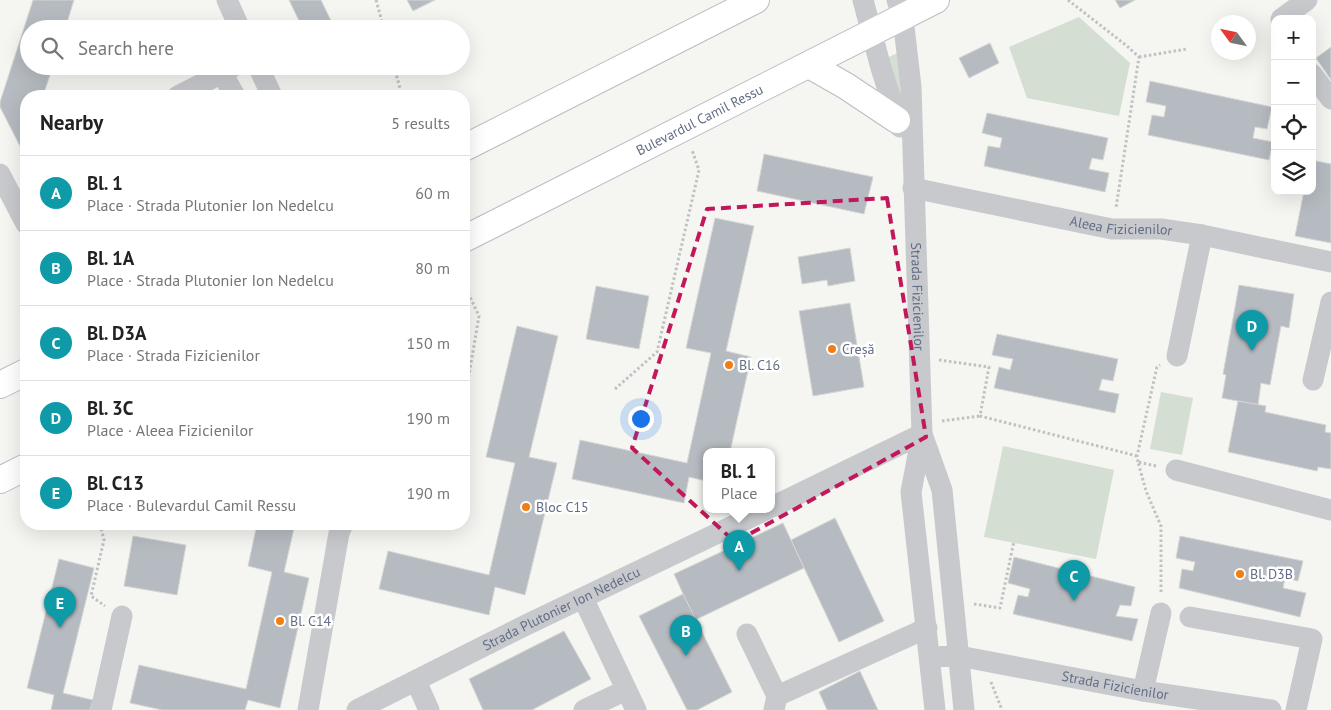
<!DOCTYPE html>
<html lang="en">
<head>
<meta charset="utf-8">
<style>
	body { margin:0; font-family:"PT Sans",sans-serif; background:#f2f2f2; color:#222 }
	.controls { position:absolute; right:15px; top:15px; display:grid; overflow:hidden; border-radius:10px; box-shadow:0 5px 20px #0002 }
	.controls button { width:45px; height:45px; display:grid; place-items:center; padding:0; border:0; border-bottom:1px solid #e0e0e0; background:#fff; color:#222; font:25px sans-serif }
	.compass { position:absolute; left:1211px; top:15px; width:45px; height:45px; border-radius:50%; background:#fff; box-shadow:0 5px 20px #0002; rotate:303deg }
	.you { position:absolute; left:640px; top:418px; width:18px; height:18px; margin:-12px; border:4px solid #fff; border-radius:50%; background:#1a73e8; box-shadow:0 0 0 8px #1a73e833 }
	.badge { display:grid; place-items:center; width:32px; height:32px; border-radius:50%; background:#111827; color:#fff; font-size:16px; font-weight:700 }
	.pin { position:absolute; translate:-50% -41px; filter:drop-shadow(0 1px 2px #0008) }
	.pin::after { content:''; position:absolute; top:26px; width:18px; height:15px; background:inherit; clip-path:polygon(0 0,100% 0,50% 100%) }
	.popup { position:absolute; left:703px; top:448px; width:72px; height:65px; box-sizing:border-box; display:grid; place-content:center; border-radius:10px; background:#fff; filter:drop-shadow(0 1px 4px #0005); font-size:16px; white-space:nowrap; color:#767676 }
	.popup b { font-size:19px; color:#222 }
	.popup::after { content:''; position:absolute; left:50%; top:100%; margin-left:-10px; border:10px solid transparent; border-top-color:#fff }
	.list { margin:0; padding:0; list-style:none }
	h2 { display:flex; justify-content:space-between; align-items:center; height:65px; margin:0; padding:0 20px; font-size:21px }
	h2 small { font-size:16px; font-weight:400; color:#767676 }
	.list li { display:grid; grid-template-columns:32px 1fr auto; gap:15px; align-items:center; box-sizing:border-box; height:75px; padding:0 20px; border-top:1px solid #e0e0e0 }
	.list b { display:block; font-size:19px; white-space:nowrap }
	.list p { margin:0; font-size:16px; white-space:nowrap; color:#767676 }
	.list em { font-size:16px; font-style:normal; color:#767676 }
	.icon { flex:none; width:28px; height:28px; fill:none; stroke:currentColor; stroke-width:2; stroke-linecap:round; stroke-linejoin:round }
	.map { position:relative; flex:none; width:1331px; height:710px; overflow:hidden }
	.search { position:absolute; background:#fff; box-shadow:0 5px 20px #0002; left:20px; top:20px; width:450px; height:55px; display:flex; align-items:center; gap:12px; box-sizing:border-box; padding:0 18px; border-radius:28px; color:#767676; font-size:19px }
	.panel { position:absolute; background:#fff; box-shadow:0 5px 20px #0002; left:20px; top:90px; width:450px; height:440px; border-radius:20px }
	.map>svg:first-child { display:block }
	.green { fill:#d4ded2 }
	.building { fill:#b6bbc1; stroke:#d6d7d4 }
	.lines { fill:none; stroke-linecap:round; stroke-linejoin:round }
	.major-casing { stroke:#bbbdc2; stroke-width:28 }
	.path { stroke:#c0c1c3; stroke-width:3; stroke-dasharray:2.5 2.5; stroke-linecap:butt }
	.minor { stroke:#c7c9cd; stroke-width:21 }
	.major { stroke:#fff; stroke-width:26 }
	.marked { fill:none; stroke:#c2185b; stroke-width:4; stroke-dasharray:10 6; stroke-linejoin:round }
	.poi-dot { fill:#f27d15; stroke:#fff; stroke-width:2 }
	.labels { text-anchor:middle; stroke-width:5; stroke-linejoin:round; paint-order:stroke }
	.street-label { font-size:14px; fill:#626d85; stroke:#fff }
	.poi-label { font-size:14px; fill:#626d85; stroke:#fff; text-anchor:start }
</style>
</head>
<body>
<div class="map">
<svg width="1331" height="710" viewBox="0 0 1331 710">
	<rect width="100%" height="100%" fill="#f5f6f1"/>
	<g class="green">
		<polygon points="1079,17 1130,63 1119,116 1027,98 1009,47"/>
		<polygon points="898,53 908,131 886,58"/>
		<polygon points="1161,392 1193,398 1182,455 1150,449"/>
		<polygon points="1003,446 1114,470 1096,559 984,537"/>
	</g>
	<g class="building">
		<polygon points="33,0 74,0 65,29 29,29 29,66 53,66 43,96 26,96 26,158 0,107 0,102"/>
		<polygon points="289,0 321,0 335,29 303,29"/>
		<polygon points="407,0 435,0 413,11"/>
		<polygon points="1115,0 1135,0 1120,8"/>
		<polygon points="990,43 999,63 969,78 959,58"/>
		<polygon points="1331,47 1331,80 1316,58"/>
		<polygon points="322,66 340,66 325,74"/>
		<polygon points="1150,81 1272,107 1267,129 1255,127 1253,138 1273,142 1269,160 1148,135 1152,115 1164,117 1166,106 1146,102"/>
		<polygon points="987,113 1108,138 1103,160 1092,158 1089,169 1109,173 1105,192 984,166 988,146 1000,148 1002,138 982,133"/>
		<polygon points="764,154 873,177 864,214 757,191"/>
		<polygon points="1312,160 1331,164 1331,243 1295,236 1304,191 1312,191"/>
		<polygon points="715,218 754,226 726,351 751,357 730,452 706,452 706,481 689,477 684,503 572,479 580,440 687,463 711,353 686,348"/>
		<polygon points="850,248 855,281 828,286 827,280 802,284 798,257"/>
		<polygon points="1239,285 1294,294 1289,328 1281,326 1270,385 1261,383 1258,405 1222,398 1226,375 1223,374"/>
		<polygon points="596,286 649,296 639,349 586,339"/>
		<polygon points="850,303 864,387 813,396 799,311"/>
		<polygon points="517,326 558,336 529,457 557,463 525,595 495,587 489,615 379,589 388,551 489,575 515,463 486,457"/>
		<polygon points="997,334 1118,359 1113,381 1102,379 1099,390 1119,394 1115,413 994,388 999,367 1010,370 1013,359 992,355"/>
		<polygon points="1238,401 1266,406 1265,412 1326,425 1325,432 1331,433 1331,469 1318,467 1317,471 1228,452"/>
		<polygon points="835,518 884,621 839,642 791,540"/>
		<polygon points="783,523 804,568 695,620 674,574"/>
		<polygon points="257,524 295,524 284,572 309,578 280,708 248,700 245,710 162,710 130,703 139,665 246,689 272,572 248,566"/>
		<polygon points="133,536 186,545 177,595 124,586"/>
		<polygon points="1180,536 1303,561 1298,581 1285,578 1283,588 1306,593 1300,617 1179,588 1182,569 1193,571 1195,562 1176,558"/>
		<polygon points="1014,557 1135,587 1131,606 1120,605 1116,616 1138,619 1132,641 1013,614 1018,595 1028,597 1030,589 1008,583"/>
		<polygon points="59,559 94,568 63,693 93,700 90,710 51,710 54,695 27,688"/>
		<polygon points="683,594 732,692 697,710 687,710 639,616"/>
		<polygon points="564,631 591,679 532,710 483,710 469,679"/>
		<polygon points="860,671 878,710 827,710 819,692"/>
	</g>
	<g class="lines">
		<g class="major-casing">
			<g id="major">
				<polyline points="809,65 846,86 897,120"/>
				<polyline points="464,148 756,0"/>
				<path id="s5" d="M 464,239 L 936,0"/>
				<polyline points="0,385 26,372"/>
				<polyline points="0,480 26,467"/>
			</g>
		</g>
		<g class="path">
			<polyline points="376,0 384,29"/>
			<polyline points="1068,0 1127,46 1139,57 1116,208"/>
			<polyline points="1139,57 1187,49"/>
			<polyline points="394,66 402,96"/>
			<polyline points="464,284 479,316 464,404"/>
			<polyline points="939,360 989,367 980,416 1137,456"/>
			<polyline points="615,389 657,352 699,170 692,150"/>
			<polyline points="942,421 980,416"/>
			<polyline points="1138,462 1137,456 1157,367 1160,365"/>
			<polyline points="1156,466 1138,462 1146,491 1161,526 1161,593"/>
			<polyline points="100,524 104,540 91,596 105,606"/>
			<polyline points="974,604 1000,608 1014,541"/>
			<polyline points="991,682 1002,710"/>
		</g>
		<g class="minor">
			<polyline points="227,0 240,29"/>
			<polyline points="863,0 881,68 900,127"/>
			<path id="s1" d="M 897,0 L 903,18 L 911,87 L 922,434 L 911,492 L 935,710"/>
			<polyline points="1281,19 1307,0"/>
			<polyline points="258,66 272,96"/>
			<polyline points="222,73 235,96"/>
			<polyline points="1312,74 1331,99"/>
			<polyline points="178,96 194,88"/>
			<polyline points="198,96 194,88 234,66"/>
			<polyline points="0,174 26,224"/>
			<path id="s2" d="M 913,188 L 1112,229 L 1161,229 L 1202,235 L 1331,262"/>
			<polyline points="1177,356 1202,235"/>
			<polyline points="1313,380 1331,302"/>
			<polyline points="922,434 942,490 964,710"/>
			<polyline points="1176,470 1331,510"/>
			<polyline points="772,507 922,434"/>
			<polyline points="583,598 636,710"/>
			<polyline points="1190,617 1312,639 1296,710"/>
			<polyline points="747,634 777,696"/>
			<path id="s3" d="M 930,657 L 959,656 L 1143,691 L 1271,710"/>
			<polyline points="416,681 429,710"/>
			<polyline points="1143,691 1161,613"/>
			<polyline points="101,710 122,616"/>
			<polyline points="308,710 339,533 343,524"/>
			<path id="s4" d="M 357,710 L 526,625 L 766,510"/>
			<polyline points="584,710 626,690"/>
			<polyline points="774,710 777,696 927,628"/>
		</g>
		<use href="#major" class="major"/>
	</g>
	<path class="marked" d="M 887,198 L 926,437 L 735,542 L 632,448 L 707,209 Z"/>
	<g class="poi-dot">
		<circle cx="832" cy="349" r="5"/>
		<circle cx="729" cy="365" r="5"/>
		<circle cx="526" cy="507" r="5"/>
		<circle cx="1240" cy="574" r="5"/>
		<circle cx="280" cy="621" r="5"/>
	</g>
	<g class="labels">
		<g class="street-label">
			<text dy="5" stroke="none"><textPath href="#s5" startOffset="264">Bulevardul Camil Ressu</textPath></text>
			<text dy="5" stroke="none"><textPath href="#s2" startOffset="212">Aleea Fizicienilor</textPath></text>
			<text dy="5" stroke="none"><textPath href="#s1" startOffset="298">Strada Fizicienilor</textPath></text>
			<text dy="5" stroke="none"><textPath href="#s4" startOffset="228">Strada Plutonier Ion Nedelcu</textPath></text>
			<text dy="5" stroke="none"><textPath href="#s3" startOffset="188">Strada Fizicienilor</textPath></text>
		</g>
		<g class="poi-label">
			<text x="842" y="354">Creșă</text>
			<text x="739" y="370">Bl. C16</text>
			<text x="536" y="512">Bloc C15</text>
			<text x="1250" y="579">Bl. D3B</text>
			<text x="290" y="626">Bl. C14</text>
		</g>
	</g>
</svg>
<div class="controls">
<button>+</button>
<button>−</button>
<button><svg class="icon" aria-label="locate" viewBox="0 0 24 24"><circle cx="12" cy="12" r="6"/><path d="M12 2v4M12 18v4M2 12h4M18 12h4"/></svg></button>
<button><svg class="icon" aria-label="layers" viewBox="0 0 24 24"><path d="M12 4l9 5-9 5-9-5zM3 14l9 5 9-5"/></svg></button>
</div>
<svg class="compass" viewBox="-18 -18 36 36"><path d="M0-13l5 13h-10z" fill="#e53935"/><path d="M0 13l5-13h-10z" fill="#767676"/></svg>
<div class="you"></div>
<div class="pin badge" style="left:739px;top:571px;background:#0f9aa8">A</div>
<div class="popup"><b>Bl. 1</b>Place</div>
<div class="pin badge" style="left:686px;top:656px;background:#0f9aa8">B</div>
<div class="pin badge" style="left:1074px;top:601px;background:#0f9aa8">C</div>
<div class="pin badge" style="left:1252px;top:351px;background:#0f9aa8">D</div>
<div class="pin badge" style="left:60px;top:628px;background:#0f9aa8">E</div>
<div class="search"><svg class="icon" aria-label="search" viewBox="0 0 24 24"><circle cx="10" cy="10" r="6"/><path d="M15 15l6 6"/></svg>Search here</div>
<section class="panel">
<h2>Nearby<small>5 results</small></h2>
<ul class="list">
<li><span class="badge" style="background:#0f9aa8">A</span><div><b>Bl. 1</b><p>Place · Strada Plutonier Ion Nedelcu</p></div><em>60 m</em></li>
<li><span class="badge" style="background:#0f9aa8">B</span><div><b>Bl. 1A</b><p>Place · Strada Plutonier Ion Nedelcu</p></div><em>80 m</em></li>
<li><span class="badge" style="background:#0f9aa8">C</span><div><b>Bl. D3A</b><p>Place · Strada Fizicienilor</p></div><em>150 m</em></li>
<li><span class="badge" style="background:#0f9aa8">D</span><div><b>Bl. 3C</b><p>Place · Aleea Fizicienilor</p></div><em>190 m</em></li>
<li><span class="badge" style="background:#0f9aa8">E</span><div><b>Bl. C13</b><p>Place · Bulevardul Camil Ressu</p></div><em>190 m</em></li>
</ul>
</section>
</div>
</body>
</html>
